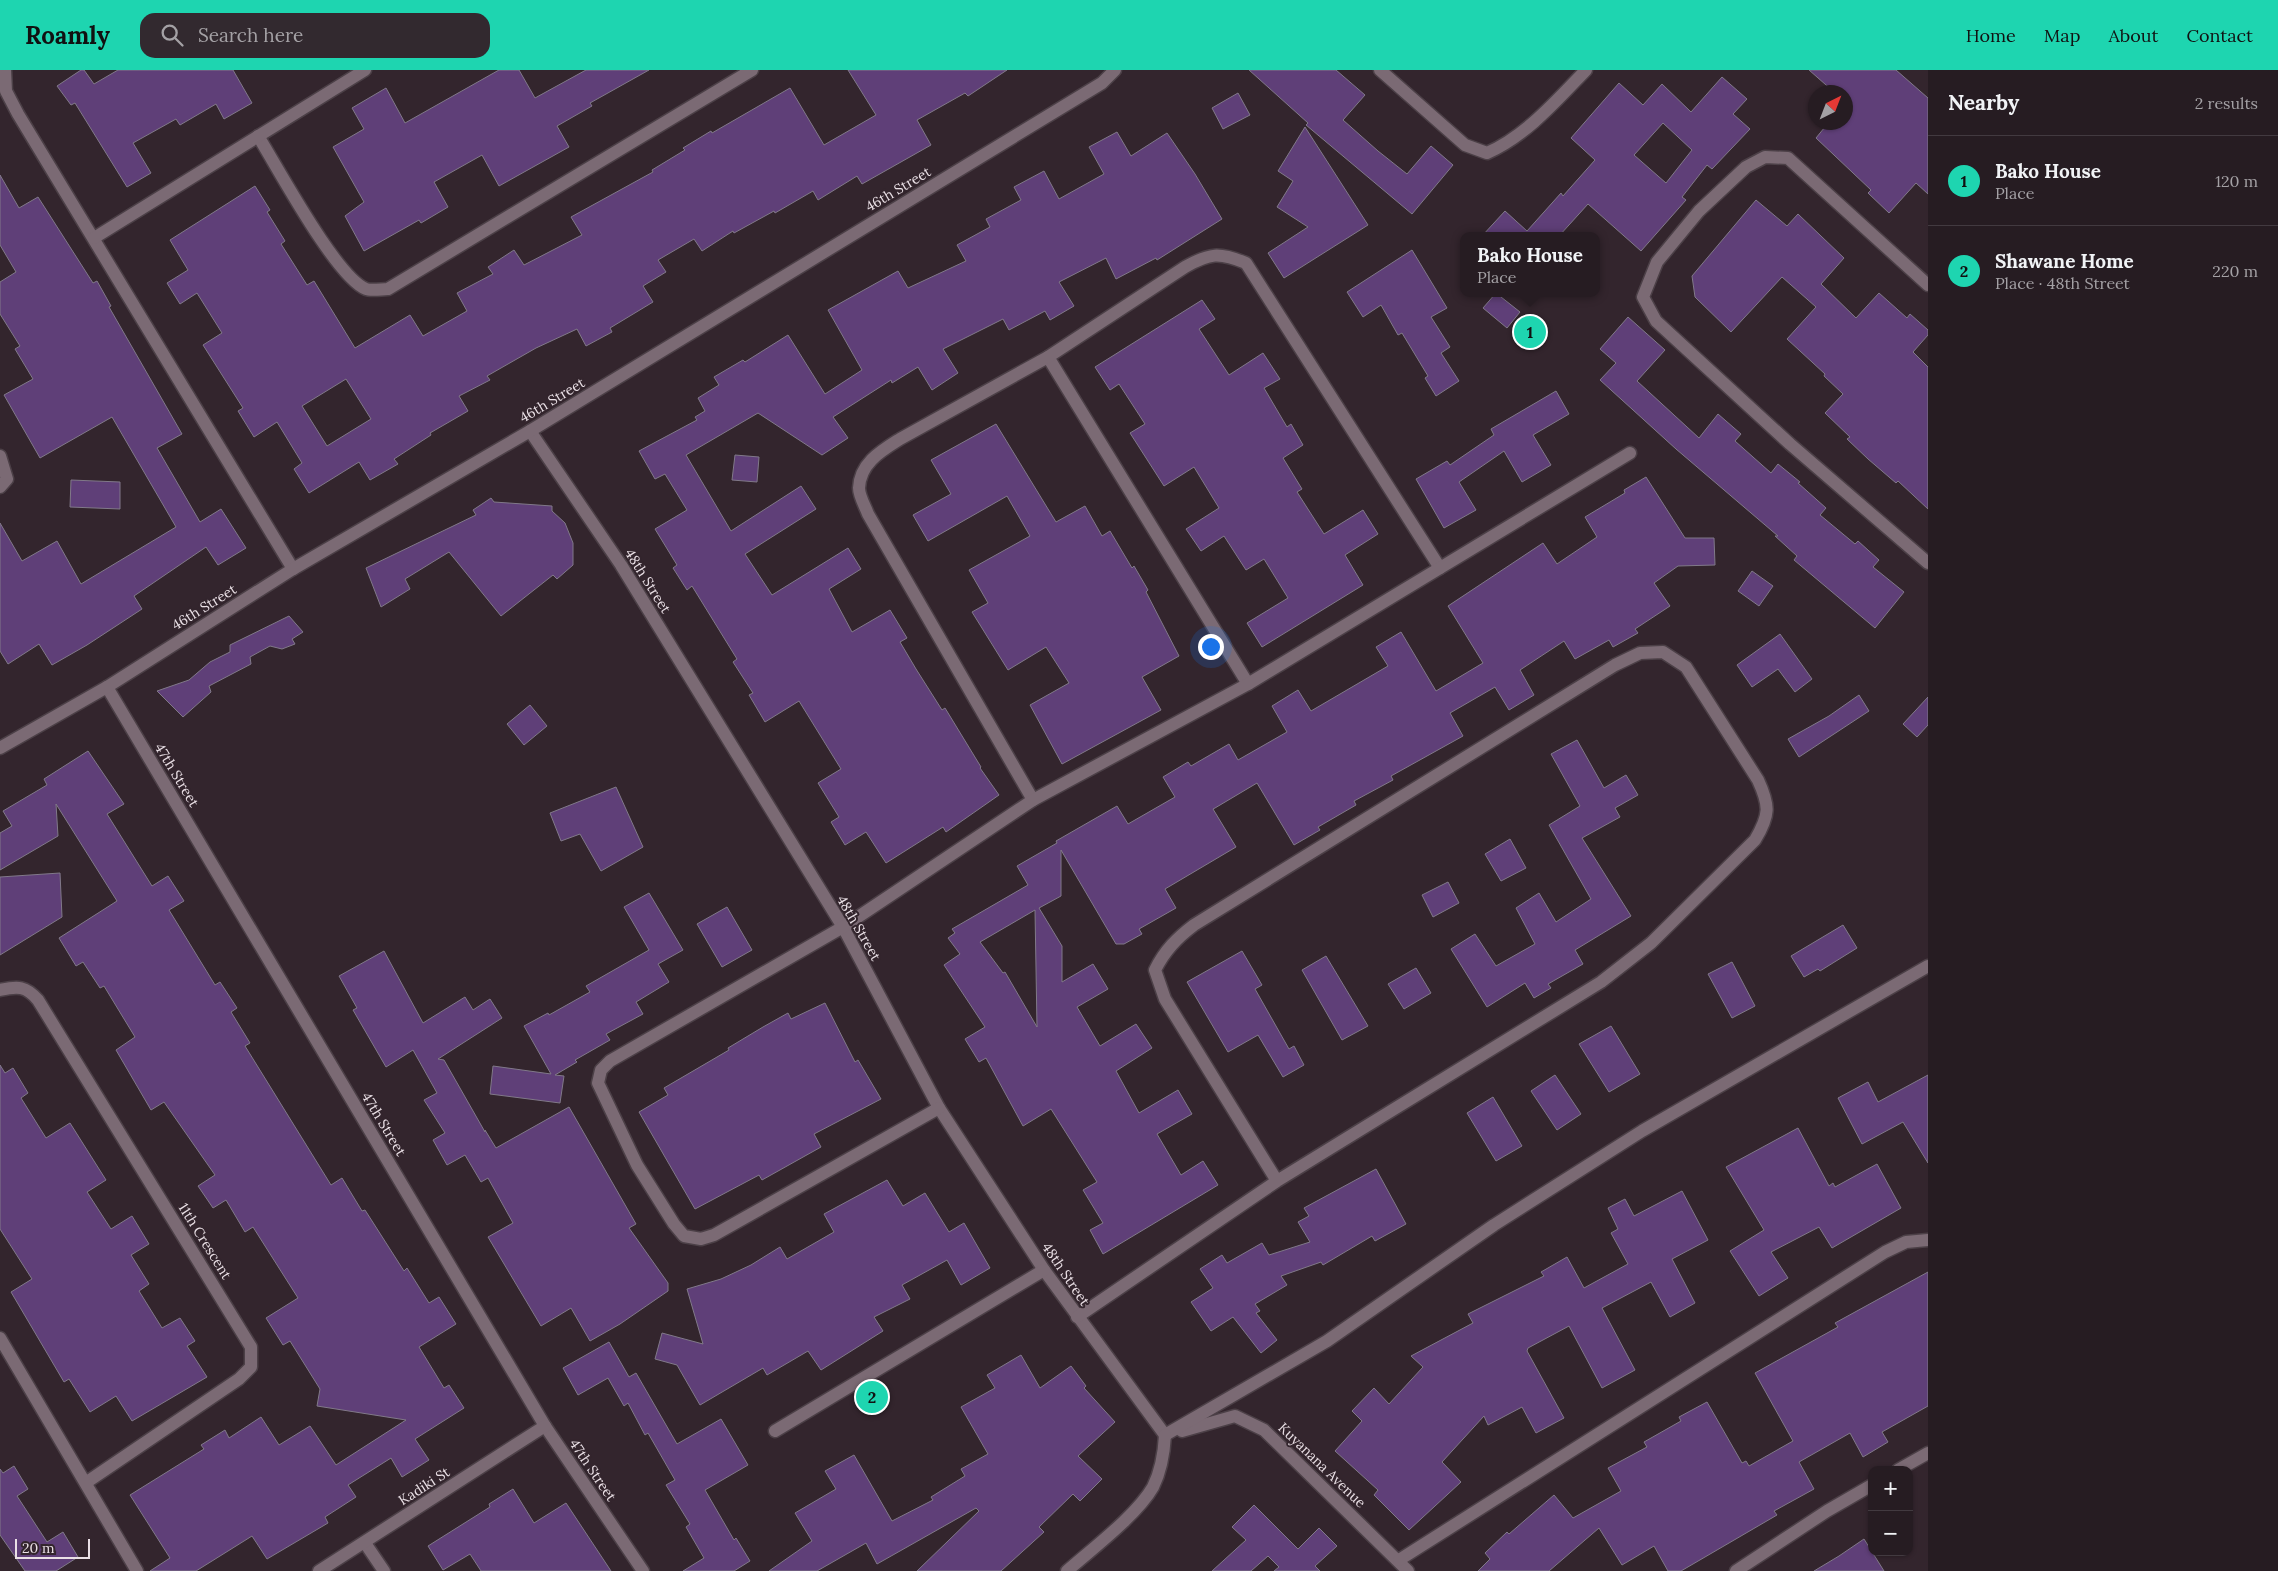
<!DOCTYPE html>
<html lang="en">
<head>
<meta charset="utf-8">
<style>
	body { margin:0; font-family:Lora,serif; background:#32292f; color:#f1f3f6 }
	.controls { position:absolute; right:15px; bottom:15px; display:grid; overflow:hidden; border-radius:10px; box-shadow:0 1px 4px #0004 }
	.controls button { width:45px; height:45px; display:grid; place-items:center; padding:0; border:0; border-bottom:1px solid #423a40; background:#261c22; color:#f1f3f6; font:25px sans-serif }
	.compass { position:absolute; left:1808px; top:15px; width:45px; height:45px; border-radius:50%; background:#261c22; box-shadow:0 1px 4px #0004; rotate:42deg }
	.scale { position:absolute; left:15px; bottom:12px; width:75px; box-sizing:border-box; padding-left:5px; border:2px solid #eae0e6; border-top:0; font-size:14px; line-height:18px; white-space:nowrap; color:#eae0e6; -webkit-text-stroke:4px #33252d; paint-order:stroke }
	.you { position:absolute; left:1210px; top:576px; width:18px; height:18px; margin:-12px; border:4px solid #fff; border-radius:50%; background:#1a73e8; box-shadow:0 0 0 8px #1a73e833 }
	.badge { display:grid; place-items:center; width:32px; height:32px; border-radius:50%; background:#1ed5b0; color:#111; font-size:16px; font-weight:700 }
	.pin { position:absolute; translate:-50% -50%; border:2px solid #fff; box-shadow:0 1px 5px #0006 }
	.popup { position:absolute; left:1460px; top:162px; width:140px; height:65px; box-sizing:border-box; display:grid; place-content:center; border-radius:10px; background:#261c22; filter:drop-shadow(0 1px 4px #0005); font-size:16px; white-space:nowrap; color:#a4a1a5 }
	.popup b { font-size:19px; color:#f1f3f6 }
	.popup::after { content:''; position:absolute; left:50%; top:100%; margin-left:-10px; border:10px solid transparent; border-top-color:#261c22 }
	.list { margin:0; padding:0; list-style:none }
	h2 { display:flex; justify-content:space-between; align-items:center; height:65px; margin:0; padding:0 20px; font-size:21px }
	h2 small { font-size:16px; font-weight:400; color:#a4a1a5 }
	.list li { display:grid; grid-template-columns:32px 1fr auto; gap:15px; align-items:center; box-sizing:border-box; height:90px; padding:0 20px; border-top:1px solid #423a40 }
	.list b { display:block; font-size:19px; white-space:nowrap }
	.list p { margin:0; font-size:16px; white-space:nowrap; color:#a4a1a5 }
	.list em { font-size:16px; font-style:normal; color:#a4a1a5 }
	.icon { flex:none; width:28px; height:28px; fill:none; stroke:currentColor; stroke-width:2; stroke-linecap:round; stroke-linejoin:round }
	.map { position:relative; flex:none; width:1928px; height:1501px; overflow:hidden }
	header { display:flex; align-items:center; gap:30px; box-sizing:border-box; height:70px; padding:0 25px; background:#1ed5b0; color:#111 }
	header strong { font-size:24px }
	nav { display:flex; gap:28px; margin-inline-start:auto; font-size:18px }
	.search { width:350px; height:45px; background:#32292f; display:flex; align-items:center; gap:12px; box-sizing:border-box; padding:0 18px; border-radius:15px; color:#a4a1a5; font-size:19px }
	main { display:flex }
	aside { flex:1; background:#261c22 }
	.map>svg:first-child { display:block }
	.building { fill:#5f3f78; stroke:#817989; fill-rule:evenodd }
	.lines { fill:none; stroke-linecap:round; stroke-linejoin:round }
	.minor-casing { stroke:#4c4047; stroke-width:15 }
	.minor { stroke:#7b6a74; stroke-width:12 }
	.labels { text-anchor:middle; stroke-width:4; stroke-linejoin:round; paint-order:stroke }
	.street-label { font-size:14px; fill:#eae0e6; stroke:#33252d }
</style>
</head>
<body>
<header>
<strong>Roamly</strong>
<div class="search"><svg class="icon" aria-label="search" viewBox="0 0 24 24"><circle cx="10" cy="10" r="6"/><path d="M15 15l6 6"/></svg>Search here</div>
<nav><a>Home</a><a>Map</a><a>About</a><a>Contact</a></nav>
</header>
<main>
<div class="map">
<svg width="1928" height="1501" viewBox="0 0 1928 1501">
	<rect width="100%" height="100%" fill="#33252d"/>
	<g class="building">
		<polygon points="81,0 84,0 94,14 118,0 233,0 252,33 224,49 216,34 180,55 176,49 133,73 151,103 127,117 75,33 71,35 57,16"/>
		<polygon points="499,0 519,0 535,28 586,0 649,0 590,33 592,36 557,56 569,77 499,116 482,85 434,112 448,137 421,153 419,150 364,181 345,146 364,132 333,77 364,59 352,38 386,18 405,53"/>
		<path d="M 848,0 L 1007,0 L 968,26 L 965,23 L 917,50 L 931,75 L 862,114 L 857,106 L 818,130 L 813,121 L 775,143 L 774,141 L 734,163 L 733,161 L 702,181 L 694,169 L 658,190 L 666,202 L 643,216 L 653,232 L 610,258 L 612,262 L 586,276 L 577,259 L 536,278 L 487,306 L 490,310 L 459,326 L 468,341 L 430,363 L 431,365 L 394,389 L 398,394 L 370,410 L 359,392 L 309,423 L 294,399 L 302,393 L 277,352 L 254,367 L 238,341 L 243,338 L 203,275 L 222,263 L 197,223 L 180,234 L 167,213 L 188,200 L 170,170 L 255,116 L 270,140 L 267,142 L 285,171 L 281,174 L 307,215 L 314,211 L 355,278 L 410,245 L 423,266 L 467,241 L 457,223 L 493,204 L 488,197 L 514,180 L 524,195 L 582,165 L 571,147 L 653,102 L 652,100 L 685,80 L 683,78 L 711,61 L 712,63 L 790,18 L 824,75 L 876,45 ZM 346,309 L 371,349 L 327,376 L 302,336 Z"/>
		<polygon points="1249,0 1336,0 1365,25 1343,50 1378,81 1407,104 1431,76 1453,95 1412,144 1306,55 1308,53"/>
		<polygon points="1809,0 1896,0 1928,28 1928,124 1916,113 1889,143 1868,123 1871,120 1816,68 1829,52 1846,52 1846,22 1834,22"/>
		<path d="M 1722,7 L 1747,29 L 1733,44 L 1750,59 L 1712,99 L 1707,95 L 1682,127 L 1686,130 L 1641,181 L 1588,134 L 1559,166 L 1482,166 L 1505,141 L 1527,161 L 1561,123 L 1563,126 L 1595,90 L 1571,68 L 1619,13 L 1643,35 L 1662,14 L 1691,42 ZM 1663,53 L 1692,80 L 1666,113 L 1634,85 Z"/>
		<polygon points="1238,23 1250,45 1223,59 1212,38"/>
		<polygon points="1305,57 1368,155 1284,208 1268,183 1308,157 1277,137 1293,111 1278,101"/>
		<polygon points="1117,62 1131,86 1167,63 1195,104 1222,149 1157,190 1156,188 1116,209 1106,188 1059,212 1074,236 1050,250 1045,241 1009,260 1003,249 943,279 958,303 932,320 918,297 892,313 891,310 833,347 848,368 822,385 758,343 686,385 731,461 801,416 816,439 745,484 772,525 848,478 861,499 829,519 852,562 890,540 907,568 900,572 916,599 942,640 945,638 981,697 980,698 999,725 946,762 943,757 886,793 866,762 845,775 831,752 839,747 818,713 841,699 799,631 765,652 749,625 753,623 733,592 737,589 692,516 687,520 673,498 677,495 655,459 687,440 665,404 655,409 639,381 697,350 695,347 705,341 698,328 719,315 714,307 743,290 745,292 788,265 825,324 862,300 828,240 898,201 908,218 966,191 957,175 990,157 986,149 1021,130 1014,117 1044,101 1059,129 1104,104 1089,77"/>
		<polygon points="0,105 19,138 38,127 93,213 97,211 111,236 109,237 182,364 157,378 200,452 221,439 246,478 218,495 206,477 134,526 142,539 87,575 52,595 39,574 8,594 0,581 0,453 22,491 57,471 81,514 176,457 112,347 40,388 4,325 33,309 15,279 20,276 0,244 0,212 16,202 0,175"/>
		<polygon points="1756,130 1787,156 1798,144 1844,188 1821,214 1856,248 1879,223 1907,248 1910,244 1928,260 1928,265 1913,282 1928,297 1928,439 1898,411 1896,413 1868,389 1847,369 1850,367 1825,343 1843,324 1824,306 1825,304 1787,269 1816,237 1782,207 1731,262 1695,227 1692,206"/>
		<polygon points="1412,180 1447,238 1431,247 1450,277 1441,283 1459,311 1436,326 1425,308 1428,306 1402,263 1398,265 1381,235 1363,247 1347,222"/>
		<polygon points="1496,223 1520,242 1507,258 1483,238"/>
		<polygon points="1202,230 1215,249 1199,259 1229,305 1263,283 1280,309 1264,318 1287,357 1291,354 1303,375 1283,388 1302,419 1297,422 1324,464 1363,440 1378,464 1345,485 1363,515 1262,577 1247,553 1288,528 1264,489 1246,500 1224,466 1201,481 1186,459 1219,438 1194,397 1164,416 1130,363 1145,354 1119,314 1110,320 1095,297"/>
		<polygon points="1628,247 1665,280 1637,311 1699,368 1718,344 1741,364 1735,371 1771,403 1778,394 1800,412 1798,413 1826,438 1820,445 1855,474 1858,471 1879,490 1873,497 1904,522 1875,558 1794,490 1797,486 1775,466 1778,466 1676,379 1600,310 1616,293 1600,279"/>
		<polygon points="1556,321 1569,344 1533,365 1551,395 1522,412 1504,381 1459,412 1476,440 1444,458 1416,409 1447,391 1450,395 1494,365 1491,359"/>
		<polygon points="996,354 1056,452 1085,436 1102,466 1110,461 1132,498 1134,496 1148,520 1146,522 1179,586 1142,607 1161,640 1062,694 1030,635 1069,613 1046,577 1008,600 972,542 988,533 969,500 1030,466 1007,426 928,471 913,445 951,424 931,390"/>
		<polygon points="735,385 759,387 757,412 732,410"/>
		<path d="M 1646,407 L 1685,468 L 1714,468 L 1715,495 L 1678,496 L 1654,513 L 1670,536 L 1635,559 L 1638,563 L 1613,577 L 1609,570 L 1575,589 L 1564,571 L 1520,600 L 1534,625 L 1509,640 L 1495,617 L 1450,643 L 1463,666 L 1391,706 L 1393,710 L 1354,731 L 1356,735 L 1318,757 L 1320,760 L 1294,775 L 1257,713 L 1215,738 L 1213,739 L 1236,777 L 1165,819 L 1176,838 L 1139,859 L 1142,864 L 1124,874 L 1116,874 L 1061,780 L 1061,826 L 1039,838 L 1062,876 L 1062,912 L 1093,894 L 1108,919 L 1077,937 L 1100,976 L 1136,954 L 1152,978 L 1116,1001 L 1139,1043 L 1178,1020 L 1192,1044 L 1157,1064 L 1181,1105 L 1203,1091 L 1218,1115 L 1103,1184 L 1090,1160 L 1103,1153 L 1083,1120 L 1097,1112 L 1051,1039 L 1023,1056 L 986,988 L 979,992 L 965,969 L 985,957 L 944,895 L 960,884 L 948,868 L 955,863 L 952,859 L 1028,815 L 1017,796 L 1057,773 L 1056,771 L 1117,736 L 1128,754 L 1175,727 L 1163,707 L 1188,692 L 1191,696 L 1229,674 L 1238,690 L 1287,662 L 1272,636 L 1298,620 L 1311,641 L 1388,596 L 1376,577 L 1401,562 L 1436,621 L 1483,593 L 1448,536 L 1543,473 L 1557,494 L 1597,467 L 1585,447 L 1625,423 L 1624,420 ZM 1035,840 L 1037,957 L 1005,902 L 1003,903 L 980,872 Z"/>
		<polygon points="71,410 120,412 120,439 70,437"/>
		<polygon points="491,428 494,432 552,436 552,441 565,453 573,473 573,495 557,509 553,505 501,546 449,482 405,509 410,519 381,537 366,498 476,445 473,440"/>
		<polygon points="1752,501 1773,516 1759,536 1738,521"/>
		<polygon points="289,546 303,562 292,569 295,574 282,579 270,576 250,587 251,594 209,616 211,622 183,647 157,621 189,610 210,592 230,582 230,575"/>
		<polygon points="1780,564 1812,609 1795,622 1778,599 1752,617 1737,595"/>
		<polygon points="1859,625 1869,641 1799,687 1788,669 1829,646"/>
		<polygon points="1928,627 1928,655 1917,667 1903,654"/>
		<polygon points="530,635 547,656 524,675 507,654"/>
		<polygon points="1577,670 1604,718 1626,705 1638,725 1615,738 1620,747 1582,768 1631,846 1575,880 1583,894 1548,914 1551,918 1534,928 1525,913 1487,937 1451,879 1475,864 1496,896 1535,874 1516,838 1539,823 1556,852 1591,829 1549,755 1580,736 1551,684"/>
		<polygon points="88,681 124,734 107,744 152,816 168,806 184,831 169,840 215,915 220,912 237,938 231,942 250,973 245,976 331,1115 342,1108 362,1141 365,1140 404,1201 407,1198 429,1233 439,1227 456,1254 419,1277 444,1318 449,1315 464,1338 415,1369 429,1390 402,1407 391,1388 348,1415 356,1427 325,1447 328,1453 267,1489 252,1466 196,1501 150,1501 170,1488 130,1425 204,1379 201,1375 225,1360 229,1368 261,1347 279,1375 310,1356 336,1395 406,1350 317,1336 320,1319 290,1271 283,1275 266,1248 298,1228 253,1157 245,1162 226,1130 213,1138 198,1116 215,1105 164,1032 151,1040 116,980 135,967 104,916 100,918 83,892 76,896 59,868 117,831 56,734 58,766 0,800 0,763 12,756 3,741 47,715 44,709"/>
		<polygon points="616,717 643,777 601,801 580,764 561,771 550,743"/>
		<polygon points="1510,769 1526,798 1501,811 1485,784"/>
		<polygon points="60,803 62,847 0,885 0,807"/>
		<polygon points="1448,812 1459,833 1433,847 1422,825"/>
		<polygon points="649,823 683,880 658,894 669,912 636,932 643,944 606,964 610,970 575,990 577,992 555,1005 564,1006 560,1033 490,1024 493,996 551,1004 524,956 548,943 549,945 590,922 586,916 649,880 624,837"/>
		<polygon points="727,837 752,880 722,897 697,854"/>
		<polygon points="1843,855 1857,878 1820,901 1818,899 1804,907 1791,886"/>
		<polygon points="384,881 423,953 465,927 473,940 490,929 502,948 438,989 444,990 485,1062 485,1060 496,1078 569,1037 636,1154 629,1158 668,1213 668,1221 620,1254 590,1271 571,1238 541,1256 488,1167 513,1153 488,1108 481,1112 465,1085 447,1095 433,1070 445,1063 424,1030 437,1023 413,980 386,997 353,940 357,938 339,906"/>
		<polygon points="1242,881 1262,915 1255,919 1289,979 1294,976 1304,995 1283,1007 1258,965 1228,982 1187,912"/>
		<polygon points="1326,886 1368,956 1342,970 1302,900"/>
		<polygon points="1732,892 1755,936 1732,948 1708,904"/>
		<polygon points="1416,898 1431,923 1404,939 1388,914"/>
		<polygon points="825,933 855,992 858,990 881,1029 814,1064 821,1077 762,1110 759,1105 695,1139 639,1042 668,1025 664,1018 729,980 728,978 763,957 788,943 791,949"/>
		<polygon points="1611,956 1640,1004 1609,1022 1579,974"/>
		<polygon points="0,995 5,1003 13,998 28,1023 21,1028 46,1068 70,1053 106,1110 87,1122 111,1159 132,1146 149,1174 131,1185 149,1214 139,1221 162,1258 180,1248 195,1271 187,1276 207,1307 132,1351 116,1326 90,1342 69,1309 64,1312 11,1222 32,1209 0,1159"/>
		<polygon points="1555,1005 1581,1044 1557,1060 1531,1021"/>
		<polygon points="1928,1005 1928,1093 1903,1052 1862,1074 1838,1028 1868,1012 1878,1032"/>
		<polygon points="1493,1027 1522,1076 1496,1091 1467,1043"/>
		<polygon points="1798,1058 1829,1116 1833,1113 1835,1117 1877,1094 1901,1138 1832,1178 1819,1157 1771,1182 1788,1208 1759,1226 1730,1181 1764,1160 1726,1097"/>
		<polygon points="1376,1099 1406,1154 1375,1171 1372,1166 1323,1195 1321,1192 1281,1206 1287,1215 1255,1234 1260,1241 1256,1243 1277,1270 1261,1283 1233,1247 1211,1261 1191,1232 1213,1218 1200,1199 1222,1185 1227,1193 1262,1173 1269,1185 1310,1172 1298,1152 1309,1146 1304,1138"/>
		<polygon points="887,1110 903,1136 925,1123 949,1162 964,1153 990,1198 961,1215 947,1190 902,1215 910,1229 874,1247 883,1261 821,1300 808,1281 767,1305 763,1298 700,1335 677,1295 655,1289 662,1263 703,1274 687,1219 721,1209 751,1195 780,1177 787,1189 834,1162 824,1144"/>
		<polygon points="1682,1121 1708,1170 1672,1189 1695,1233 1670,1247 1651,1212 1602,1238 1635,1300 1602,1318 1569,1256 1528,1278 1527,1281 1564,1348 1536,1363 1522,1337 1488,1355 1484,1346 1442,1392 1461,1412 1409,1460 1374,1425 1378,1420 1335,1381 1362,1351 1352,1341 1374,1318 1389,1334 1423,1297 1411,1286 1473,1253 1468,1244 1544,1206 1541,1202 1567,1187 1584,1218 1628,1194 1611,1163 1618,1159 1608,1138 1625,1129 1634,1146"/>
		<polygon points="1928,1202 1928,1336 1882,1362 1888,1372 1863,1387 1850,1363 1799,1392 1814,1419 1774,1441 1777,1445 1681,1501 1668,1501 1654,1476 1622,1495 1599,1458 1549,1501 1478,1501 1490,1489 1485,1483 1507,1462 1509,1464 1554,1425 1573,1448 1621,1421 1608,1398 1647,1377 1644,1372 1681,1351 1679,1347 1707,1332 1742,1393 1746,1391 1749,1396 1793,1371 1755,1303 1838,1257 1835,1253"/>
		<polygon points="609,1272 629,1307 636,1303 677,1374 721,1349 748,1395 705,1420 734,1470 736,1468 750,1491 734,1501 683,1501 704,1488 686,1457 690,1454 666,1415 675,1410 648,1363 645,1365 628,1333 624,1336 608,1308 578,1325 563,1298"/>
		<polygon points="1021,1285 1040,1318 1071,1296 1086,1316 1084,1318 1115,1352 1078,1386 1102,1409 1080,1431 1073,1424 1039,1457 1044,1462 1001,1501 917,1501 979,1441 976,1438 877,1494 866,1473 817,1501 769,1501 812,1471 795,1443 836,1419 825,1401 854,1385 892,1451 933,1430 931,1427 965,1406 961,1399 988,1384 961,1337 995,1318 987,1305"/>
		<polygon points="14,1396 28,1419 17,1426 47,1472 63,1462 78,1487 56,1501 25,1501 0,1465 0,1399 3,1403"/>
		<polygon points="513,1419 534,1453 566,1433 611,1501 481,1501 470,1484 443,1500 428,1476 490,1437 489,1434"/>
		<polygon points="1254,1435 1298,1479 1319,1458 1337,1476 1315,1496 1320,1501 1274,1501 1279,1497 1268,1486 1251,1501 1212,1501 1246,1470 1232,1457"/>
		<polygon points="1864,1469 1884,1501 1814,1501 1839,1486"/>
	</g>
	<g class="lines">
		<g class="minor-casing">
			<g id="minor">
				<polyline points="5,0 6,21 18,44 293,499"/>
				<path d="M 1380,0 L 1465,75 L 1487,83 C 1526,66 1557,30 1586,0"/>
				<path d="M 258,66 C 278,98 336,207 366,219 C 371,221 382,219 388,219 L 752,0"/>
				<polyline points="94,168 365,0"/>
				<polyline points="1928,215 1788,88 1765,87 1746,97 1699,141 1657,192 1643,227 1656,251 1790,374 1928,493"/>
				<polyline points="1048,287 1248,614"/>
				<polyline points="530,361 621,495 843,857 939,1038 1044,1200 1165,1365"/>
				<polyline points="0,386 7,409 0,417"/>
				<polyline points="107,617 545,1356 643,1501"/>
				<polyline points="0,678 107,617 293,499 530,361 1102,13 1115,0"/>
				<path d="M 1033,730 L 868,444 C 865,436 859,426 859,418 C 860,393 881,381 900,369 L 1048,287 L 1185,197 C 1210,183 1219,182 1246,193 L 1440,498"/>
				<path d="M 0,920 C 18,916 26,916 38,930 L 251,1277 L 251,1297 L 239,1309 L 87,1412"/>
				<polyline points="939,1038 714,1165 701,1169 684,1166 674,1154 637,1095 598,1013 601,1000 610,991 843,857 1033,730 1248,614 1630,383"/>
				<path d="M 1077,1247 L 1277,1111 L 1601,912 L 1651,873 L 1755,770 C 1770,745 1770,736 1758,710 L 1686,597 L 1663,582 L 1640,583 L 1615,595 L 1194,855 C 1177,868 1165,880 1155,900 L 1165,929 L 1277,1111"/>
				<polyline points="0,1268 137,1501"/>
				<polyline points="775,1361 1044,1200"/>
				<polyline points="1182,1361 1235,1346 1264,1360 1408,1501"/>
				<polyline points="1165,1365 1327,1271 1494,1155 1642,1061 1928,896"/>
				<polyline points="1898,1400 1928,1383"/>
				<polyline points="365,1473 384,1501"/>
				<polyline points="1399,1490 1885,1182 1906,1172 1928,1170"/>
				<polyline points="319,1501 545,1356"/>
				<path d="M 1067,1501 C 1092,1479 1137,1445 1153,1417 C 1161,1401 1164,1384 1165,1365"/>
				<polyline points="1736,1501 1827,1441 1872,1415"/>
			</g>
		</g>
		<use href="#minor" class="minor"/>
	</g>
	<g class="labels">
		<g class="street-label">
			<text transform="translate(898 119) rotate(-31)" y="5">46th Street</text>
			<text transform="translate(552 330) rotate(-31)" y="5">46th Street</text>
			<text transform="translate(648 511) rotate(58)" y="5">48th Street</text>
			<text transform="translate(204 537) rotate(-32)" y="5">46th Street</text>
			<text transform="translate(177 705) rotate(59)" y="5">47th Street</text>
			<text transform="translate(859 858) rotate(60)" y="5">48th Street</text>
			<text transform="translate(384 1054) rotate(59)" y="5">47th Street</text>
			<text transform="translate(205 1171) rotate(58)" y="5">11th Crescent</text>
			<text transform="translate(1066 1204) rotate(56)" y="5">48th Street</text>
			<text transform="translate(1322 1395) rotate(44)" y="5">Kuyanana Avenue</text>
			<text transform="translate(593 1400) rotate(56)" y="5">47th Street</text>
			<text transform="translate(424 1416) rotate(-33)" y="5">Kadiki St</text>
		</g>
	</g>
</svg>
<div class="controls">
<button>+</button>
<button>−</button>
</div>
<svg class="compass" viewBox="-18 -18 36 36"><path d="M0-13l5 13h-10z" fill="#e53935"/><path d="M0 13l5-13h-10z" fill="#a4a1a5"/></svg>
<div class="scale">20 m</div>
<div class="you"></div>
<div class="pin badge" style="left:1530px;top:262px">1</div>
<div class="popup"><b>Bako House</b>Place</div>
<div class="pin badge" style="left:872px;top:1327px">2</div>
</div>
<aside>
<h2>Nearby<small>2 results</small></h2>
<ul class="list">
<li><span class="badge">1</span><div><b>Bako House</b><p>Place</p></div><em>120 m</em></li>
<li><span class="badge">2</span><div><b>Shawane Home</b><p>Place · 48th Street</p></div><em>220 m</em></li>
</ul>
</aside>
</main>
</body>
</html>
